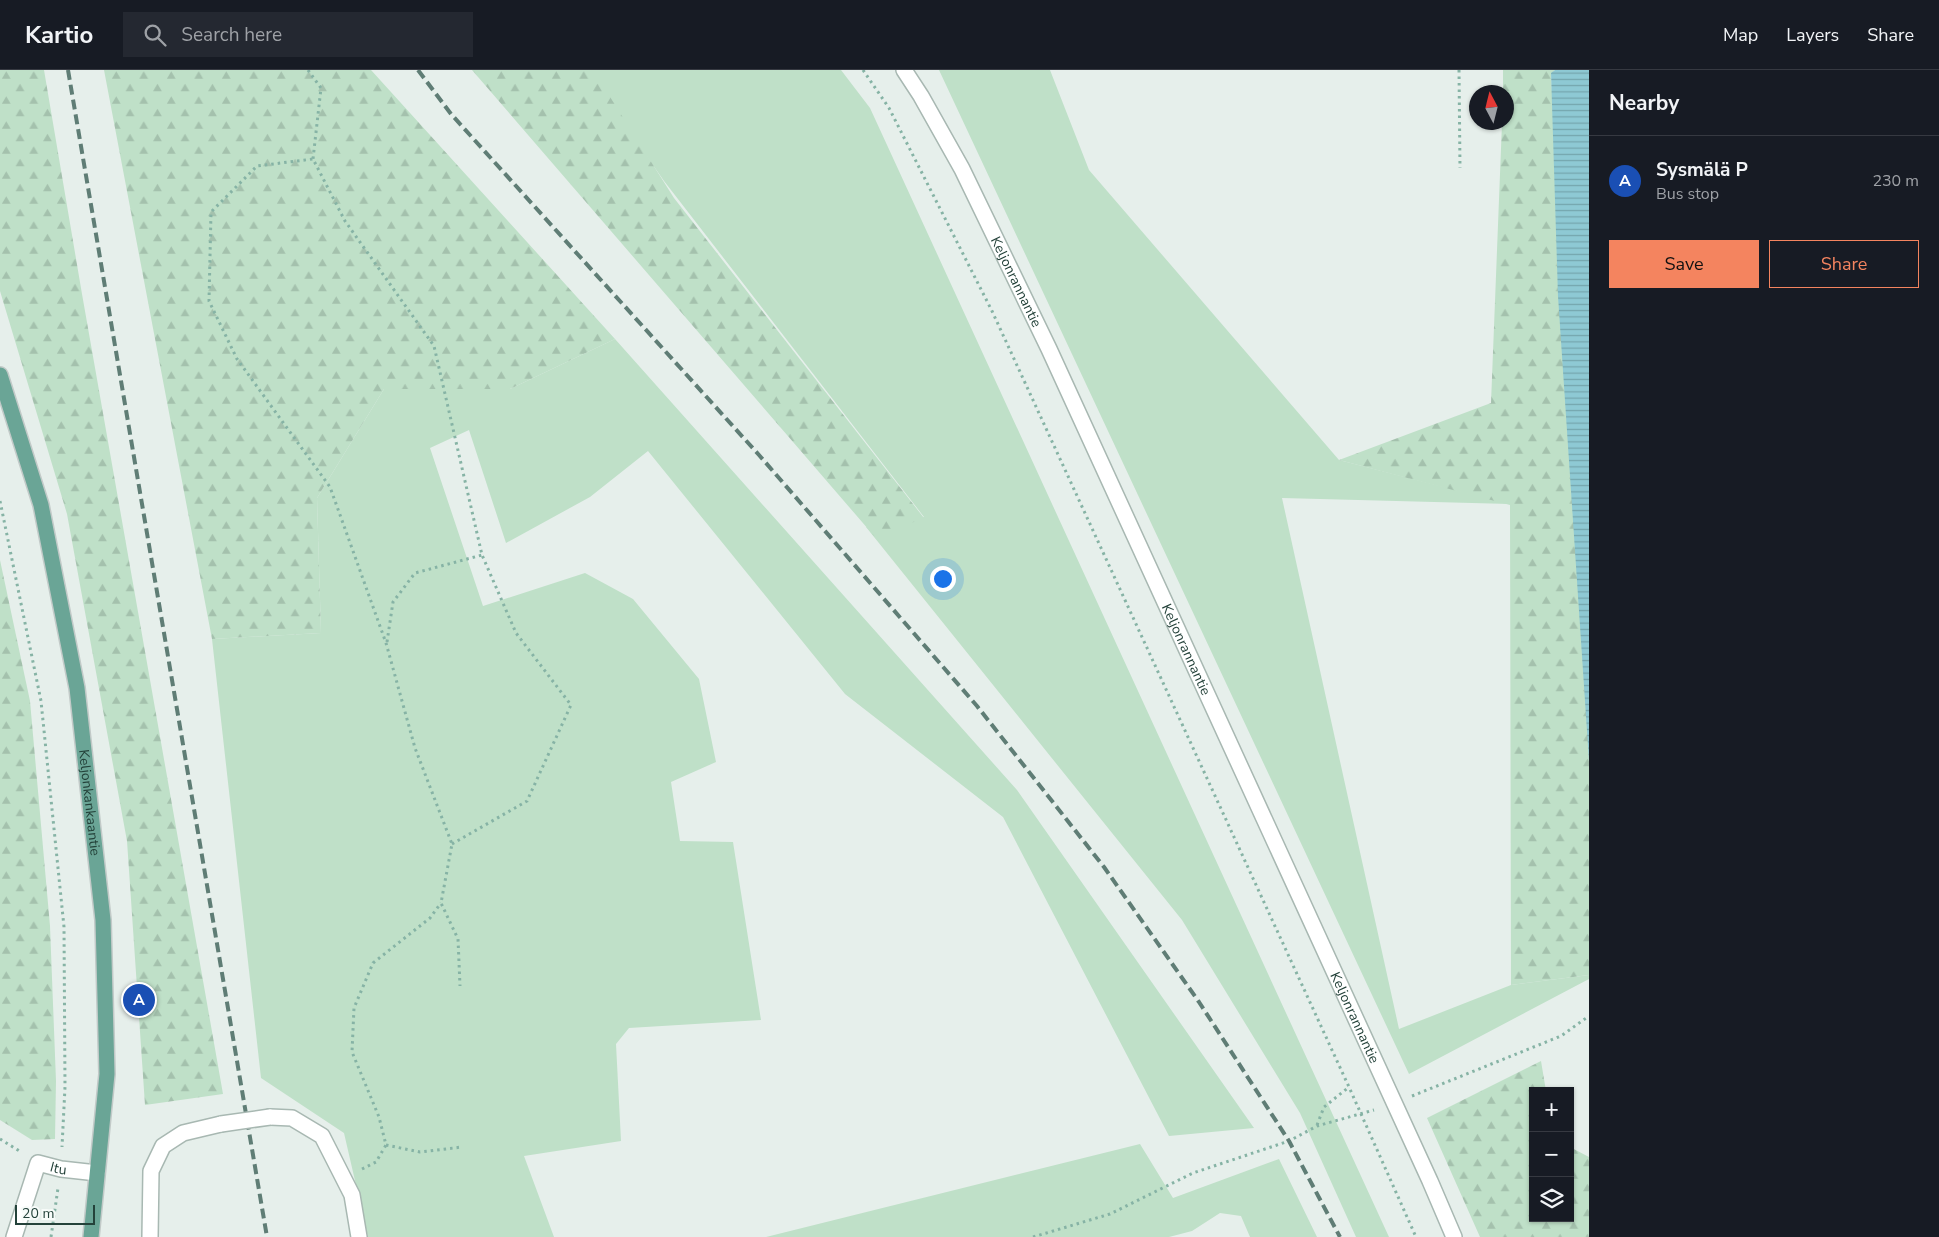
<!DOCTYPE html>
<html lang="en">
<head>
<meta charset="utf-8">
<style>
	body { margin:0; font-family:"Nunito Sans",sans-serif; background:#242831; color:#f1f3f6 }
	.controls { position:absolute; right:15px; bottom:15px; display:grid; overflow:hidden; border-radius:0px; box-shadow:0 1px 4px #0004 }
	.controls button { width:45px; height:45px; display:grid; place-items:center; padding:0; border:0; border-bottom:1px solid #363941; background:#171b24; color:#f1f3f6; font:25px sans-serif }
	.compass { position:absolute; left:1469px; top:15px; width:45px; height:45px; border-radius:50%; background:#171b24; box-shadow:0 1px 4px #0004; rotate:353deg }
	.scale { position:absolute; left:15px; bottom:12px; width:80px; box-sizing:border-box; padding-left:5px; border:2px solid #24423a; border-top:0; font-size:14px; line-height:18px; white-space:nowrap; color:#24423a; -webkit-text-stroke:4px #f7fbf9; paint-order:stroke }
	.you { position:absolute; left:942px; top:508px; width:18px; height:18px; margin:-12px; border:4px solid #fff; border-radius:50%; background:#1a73e8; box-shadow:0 0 0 8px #1a73e833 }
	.badge { display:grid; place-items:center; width:32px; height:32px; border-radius:50%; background:#f4845f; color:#fff; font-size:16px; font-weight:700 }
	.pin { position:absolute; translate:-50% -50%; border:2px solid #fff; box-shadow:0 1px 5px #0006 }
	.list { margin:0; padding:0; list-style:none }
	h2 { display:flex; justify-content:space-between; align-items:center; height:65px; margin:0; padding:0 20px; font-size:21px }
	h2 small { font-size:16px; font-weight:400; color:#9ea1a6 }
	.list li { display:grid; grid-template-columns:32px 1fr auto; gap:15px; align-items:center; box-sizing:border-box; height:90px; padding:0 20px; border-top:1px solid #363941 }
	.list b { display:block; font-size:19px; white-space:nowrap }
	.list p { margin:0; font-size:16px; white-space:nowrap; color:#9ea1a6 }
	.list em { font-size:16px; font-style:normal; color:#9ea1a6 }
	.actions { display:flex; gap:10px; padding:15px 20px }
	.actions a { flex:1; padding:11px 0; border:1px solid #f4845f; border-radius:0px; text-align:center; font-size:18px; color:#f4845f }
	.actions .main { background:#f4845f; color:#111 }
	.icon { flex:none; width:28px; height:28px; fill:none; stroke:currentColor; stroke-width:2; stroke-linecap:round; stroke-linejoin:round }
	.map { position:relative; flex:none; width:1589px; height:1167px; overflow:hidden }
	header { display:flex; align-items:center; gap:30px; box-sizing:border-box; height:70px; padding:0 25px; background:#171b24; border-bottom:1px solid #363941 }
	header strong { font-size:24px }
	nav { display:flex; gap:28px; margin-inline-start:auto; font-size:18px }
	.search { width:350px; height:45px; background:#242831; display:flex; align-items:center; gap:12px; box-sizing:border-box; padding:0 18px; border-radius:0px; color:#9ea1a6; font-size:19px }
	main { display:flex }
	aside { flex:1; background:#171b24 }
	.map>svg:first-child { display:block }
	.grass { fill:#bfe0c8 }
	.forest { fill:url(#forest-firs) }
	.water { fill:url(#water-rules) }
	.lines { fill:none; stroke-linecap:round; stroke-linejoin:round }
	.minor-casing { stroke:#a8b8b2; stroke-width:18 }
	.major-casing { stroke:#c2cac8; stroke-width:18 }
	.path { stroke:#86b3a5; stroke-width:3; stroke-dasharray:2.5 4; stroke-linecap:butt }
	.minor { stroke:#fff; stroke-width:15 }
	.major { stroke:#6aa596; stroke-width:15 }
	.rail { stroke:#5f7d75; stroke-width:4; stroke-dasharray:10 5; stroke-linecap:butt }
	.minor-bridge-casing { stroke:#a8b8b2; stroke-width:18; stroke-linecap:butt }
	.minor-bridge { stroke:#fff; stroke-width:15 }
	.labels { text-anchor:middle; stroke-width:4.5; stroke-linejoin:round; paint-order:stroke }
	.street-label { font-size:14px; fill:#24423a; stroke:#f7fbf9 }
</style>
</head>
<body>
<header>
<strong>Kartio</strong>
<div class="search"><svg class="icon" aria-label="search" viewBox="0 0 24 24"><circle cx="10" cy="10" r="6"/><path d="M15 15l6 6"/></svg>Search here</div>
<nav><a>Map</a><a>Layers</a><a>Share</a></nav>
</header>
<main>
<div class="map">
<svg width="1589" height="1167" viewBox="0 0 1589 1167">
	<defs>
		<pattern id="forest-firs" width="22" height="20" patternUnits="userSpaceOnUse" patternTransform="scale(1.25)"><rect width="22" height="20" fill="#bfe0c8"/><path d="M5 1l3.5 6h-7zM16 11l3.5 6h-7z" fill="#a4c1ad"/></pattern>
		<pattern id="water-rules" width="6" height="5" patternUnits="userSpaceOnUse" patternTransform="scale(1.25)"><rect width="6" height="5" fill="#8ec9d4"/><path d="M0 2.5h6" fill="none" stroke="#74a5ad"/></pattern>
	</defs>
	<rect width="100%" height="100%" fill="#e6efeb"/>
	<g class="grass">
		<polygon points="587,0 841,0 870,38 1389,1167 1356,1167 1300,1043 1182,850 866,457 924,447 664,111"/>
		<polygon points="939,0 1050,0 1089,100 1339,390 1510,434 1282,428 1399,959 1511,915 1589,905 1589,909 1409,1004"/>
		<polygon points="615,269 1017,720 1254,1058 1169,1066 1003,747 845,624 648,381 590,427 506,473 469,360 430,378 483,536 585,503 633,529 699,609 716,692 671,712 680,771 733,772 761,950 629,958 616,974 621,1071 524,1086 554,1167 368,1167 344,1063 261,1008 212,569 321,563 317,428 384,319 510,319"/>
		<polygon points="1140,1074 1173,1128 1279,1089 1317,1167 1250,1167 1241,1146 1220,1143 1192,1161 1169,1167 766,1167"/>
	</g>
	<g class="forest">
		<polygon points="0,0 44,0 82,224 223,1024 145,1035 127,771 67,444 0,221"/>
		<polygon points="104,0 371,0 615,269 510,319 384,319 317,428 321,563 212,569"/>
		<polygon points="472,0 593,0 674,128 924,448 875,467"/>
		<polygon points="1503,0 1555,0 1551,4 1589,686 1589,905 1511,915 1510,435 1339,390 1491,333 1502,53 1506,52 1506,22 1503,22"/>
		<polygon points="0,490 30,631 50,856 56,1011 55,1069 32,1070 0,1050"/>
		<polygon points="1541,991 1546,1021 1533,1021 1533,1148 1570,1148 1570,1077 1589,1087 1589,1167 1480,1167 1427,1048"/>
	</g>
	<polygon class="water" points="1555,0 1589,0 1589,691 1558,226 1551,3"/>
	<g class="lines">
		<g class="minor-casing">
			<g id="minor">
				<path id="s1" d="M 904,0 L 921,26 L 962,99 L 1049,279 L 1430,1111 L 1454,1167"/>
				<polyline points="270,1047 292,1048 322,1066 352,1125 359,1167"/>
				<path id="s2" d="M 14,1167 L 38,1093 L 61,1099 L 97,1103"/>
				<polyline points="150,1167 151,1101 163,1076 183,1063 221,1054"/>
			</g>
		</g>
		<g class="major-casing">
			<g id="major">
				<path id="s3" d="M 0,305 L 41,435 L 77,618 L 103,850 L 107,1004 L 91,1167"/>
			</g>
		</g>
		<g class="path">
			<polyline points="308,0 321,18 313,89"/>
			<polyline points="863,0 889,38 992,241 1349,1017 1416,1167"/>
			<polyline points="1459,0 1460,98"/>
			<polyline points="0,431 41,631 64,857 65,1017 62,1077"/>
			<polyline points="387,572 393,532 415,503 482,485"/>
			<polyline points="452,774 527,731 571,635 516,563 482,485 434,276 345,151 313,89 257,96 211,142 209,231 237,289 330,417 386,573 415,678 452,774 441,833 458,869 460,916"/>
			<polyline points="1412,1026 1561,966 1589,946"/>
			<polyline points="1317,1055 1324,1037 1349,1017"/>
			<polyline points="0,1069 21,1082"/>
			<polyline points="386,1075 420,1082 462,1077"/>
			<polyline points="362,1099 376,1092 386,1075 379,1047 352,982 354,938 373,893 430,848 441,833"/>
			<polyline points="51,1167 58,1118"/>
			<polyline points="1033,1167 1110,1144 1193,1103 1289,1071 1317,1056 1374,1040"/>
		</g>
		<use href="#minor" class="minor"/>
		<use href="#major" class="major"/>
		<g class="rail">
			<polyline points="68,0 267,1167"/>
			<polyline points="418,0 451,44 759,385 977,636 1104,797 1199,932 1289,1071 1340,1167"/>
		</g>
		<g class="minor-bridge-casing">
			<polyline id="minor-bridge" points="221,1054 270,1047"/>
		</g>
		<use href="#minor-bridge" class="minor-bridge"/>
	</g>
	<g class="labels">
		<g class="street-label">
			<text dy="5" stroke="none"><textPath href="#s1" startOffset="240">Keljonrannantie</textPath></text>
			<text dy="5" stroke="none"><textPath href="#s1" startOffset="645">Keljonrannantie</textPath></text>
			<text dy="5" stroke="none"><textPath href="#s3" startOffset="438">Keljonkankaantie</textPath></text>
			<text dy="5" stroke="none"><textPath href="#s1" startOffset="1050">Keljonrannantie</textPath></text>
			<text dy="5" stroke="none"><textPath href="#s2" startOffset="99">Itu</textPath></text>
		</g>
	</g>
</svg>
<div class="controls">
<button>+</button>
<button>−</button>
<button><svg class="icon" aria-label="layers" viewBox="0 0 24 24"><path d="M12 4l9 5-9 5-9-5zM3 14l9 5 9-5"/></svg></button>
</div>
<svg class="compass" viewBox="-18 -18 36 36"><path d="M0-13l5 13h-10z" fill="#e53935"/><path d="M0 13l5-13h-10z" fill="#9ea1a6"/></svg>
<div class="scale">20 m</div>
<div class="you"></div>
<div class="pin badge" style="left:139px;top:930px;background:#1a4fb4">A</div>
</div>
<aside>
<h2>Nearby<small></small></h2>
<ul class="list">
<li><span class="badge" style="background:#1a4fb4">A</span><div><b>Sysmälä P</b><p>Bus stop</p></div><em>230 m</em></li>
</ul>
<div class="actions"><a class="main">Save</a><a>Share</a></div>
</aside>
</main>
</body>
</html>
